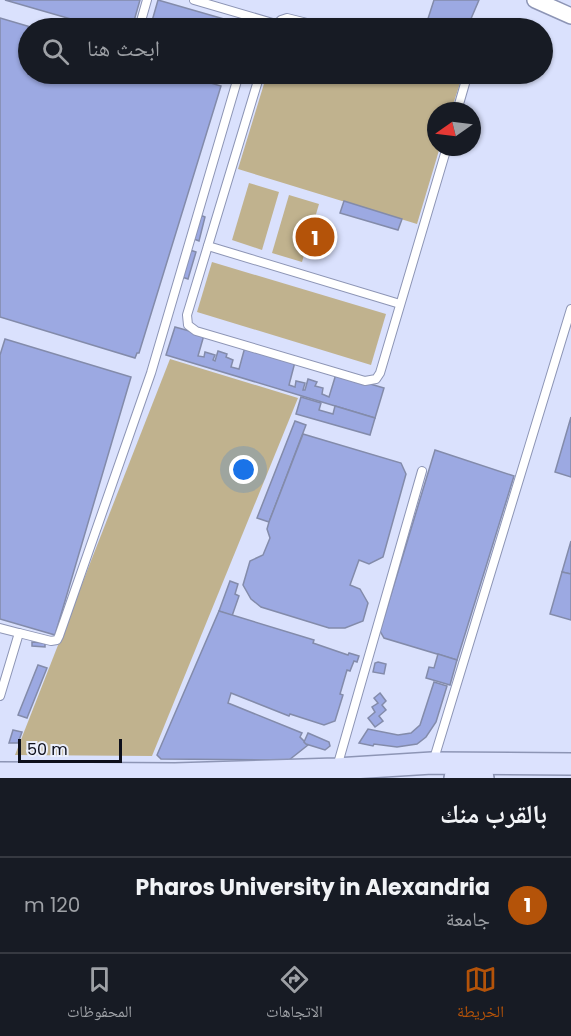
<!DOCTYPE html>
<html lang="ar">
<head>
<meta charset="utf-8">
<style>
	body { margin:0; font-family:Poppins,"Noto Naskh Arabic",sans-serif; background:#20242c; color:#f1f3f6; direction:rtl }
	.compass { position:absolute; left:427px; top:102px; width:54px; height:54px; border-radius:50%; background:#171b24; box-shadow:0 2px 4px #0004; rotate:256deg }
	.scale { position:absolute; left:18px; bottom:15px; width:104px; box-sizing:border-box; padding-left:6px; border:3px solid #0d0f1b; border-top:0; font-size:16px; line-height:21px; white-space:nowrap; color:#0d0f1b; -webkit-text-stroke:4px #ebeffd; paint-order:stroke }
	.you { position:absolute; left:244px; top:470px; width:21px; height:21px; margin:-15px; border:4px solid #fff; border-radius:50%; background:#1a73e8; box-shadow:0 0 0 9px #1a73e833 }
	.badge { display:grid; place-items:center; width:39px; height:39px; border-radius:50%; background:#b45309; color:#fff; font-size:20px; font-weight:700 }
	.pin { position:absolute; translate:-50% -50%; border:3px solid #fff; box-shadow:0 2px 6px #0006 }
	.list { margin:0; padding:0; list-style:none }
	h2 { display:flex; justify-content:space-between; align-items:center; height:78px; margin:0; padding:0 24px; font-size:26px }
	h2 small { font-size:20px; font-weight:400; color:#9ea1a6 }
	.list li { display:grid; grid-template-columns:39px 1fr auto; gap:18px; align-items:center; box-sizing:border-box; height:96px; padding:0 24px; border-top:2px solid #363941 }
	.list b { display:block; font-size:22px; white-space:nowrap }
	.list p { margin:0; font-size:20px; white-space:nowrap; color:#9ea1a6 }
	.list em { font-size:20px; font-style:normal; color:#9ea1a6 }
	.icon { flex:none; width:33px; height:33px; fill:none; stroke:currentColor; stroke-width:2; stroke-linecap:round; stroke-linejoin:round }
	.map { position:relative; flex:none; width:571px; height:778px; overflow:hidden; direction:ltr }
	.search { position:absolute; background:#171b24; box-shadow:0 2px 4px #0004; left:18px; right:18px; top:18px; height:66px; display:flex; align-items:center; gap:15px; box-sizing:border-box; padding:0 21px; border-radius:33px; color:#9ea1a6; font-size:22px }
	.sheet { height:174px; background:#171b24 }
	nav { display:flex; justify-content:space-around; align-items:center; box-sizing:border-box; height:84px; border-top:2px solid #363941; background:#171b24; font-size:16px; color:#9ea1a6 }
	nav a { display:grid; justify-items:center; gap:3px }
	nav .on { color:#b45309 }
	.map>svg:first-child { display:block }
	.green { fill:#c0b28e }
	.building { fill:#9ca9e2; stroke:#838baa; stroke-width:1.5 }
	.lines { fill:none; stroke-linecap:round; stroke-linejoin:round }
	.service-casing { stroke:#8d95b5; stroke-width:10 }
	.minor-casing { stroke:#8d95b5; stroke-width:18 }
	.secondary-casing { stroke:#8d95b5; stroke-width:24 }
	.service { stroke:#fff; stroke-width:8 }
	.minor { stroke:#fff; stroke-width:15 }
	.secondary { stroke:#dce2fe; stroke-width:21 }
</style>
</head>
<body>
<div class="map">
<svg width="571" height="778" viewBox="0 0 571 778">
	<rect width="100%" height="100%" fill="#dae1fd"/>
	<g class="green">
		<polygon points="267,74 453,74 456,75 460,83 451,111 436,111 436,147 440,147 417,224 238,169"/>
		<polygon points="249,183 279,192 262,250 232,240"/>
		<polygon points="289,195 319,204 302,262 272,253"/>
		<polygon points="212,262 386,314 371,365 197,312"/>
		<polygon points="170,359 298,398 152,756 15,755"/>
	</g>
	<g class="building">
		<polygon points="5,0 140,0 132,28 102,28"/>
		<polygon points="158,0 238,23 237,28 150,28"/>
		<polygon points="434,0 479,0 467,28 425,28"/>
		<polygon points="0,18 34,28 28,28 28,74 180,74 221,86 139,353 137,353 135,358 0,317"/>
		<polygon points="258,23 269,26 269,28 257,28"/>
		<polygon points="344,201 402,219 398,230 340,213"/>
		<polygon points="200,215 205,217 199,241 194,239"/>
		<polygon points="190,250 196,252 188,279 182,277"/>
		<polygon points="175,327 204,335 198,356 204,357 205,352 215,355 213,360 215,361 218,351 227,354 226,357 233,360 231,367 239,369 245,347 295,362 289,385 295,387 296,381 305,383 303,390 305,390 308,379 317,382 315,386 323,388 322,394 329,397 336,374 384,388 375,418 166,355"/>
		<polygon points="5,339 131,377 55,635 0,619 0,355"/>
		<polygon points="301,397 321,403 319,410 333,414 335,406 375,418 370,435 296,414"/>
		<polygon points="571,417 571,477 555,472"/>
		<polygon points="295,421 306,425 269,522 257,518"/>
		<polygon points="303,434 401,463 406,474 383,557 369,564 359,560 350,585 360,589 368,603 363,621 345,628 329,628 261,607 251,599 243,585 250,561 263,555 270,538 267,529 269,522"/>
		<polygon points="435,450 514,476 457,660 384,638 380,631"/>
		<polygon points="571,541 571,574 562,572"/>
		<polygon points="562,572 571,574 571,620 550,614"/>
		<polygon points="230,581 238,584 235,594 239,596 232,616 219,611"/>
		<polygon points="219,611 314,640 313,643 348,655 349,653 359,656 357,662 354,661 350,671 347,670 340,694 343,695 335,721 324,725 290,714 289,716 231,693 228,703 302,733 300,737 308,745 289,760 161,759 157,755"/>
		<polygon points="32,642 45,643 45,647 32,646"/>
		<polygon points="438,654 457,660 450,685 426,678 429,667 434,668"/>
		<polygon points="378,662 386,664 384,674 373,672 375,663"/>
		<polygon points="38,665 47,668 27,718 18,715"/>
		<polygon points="434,682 447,686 436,722 426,737 417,744 397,747 374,744 373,746 359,743 368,729 398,735 411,733 420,725"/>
		<polygon points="380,693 386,701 382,705 386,710 379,716 383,721 375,727 368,718 375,712 372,707 378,703 374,698"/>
		<polygon points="13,730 22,732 18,743 9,743"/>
		<polygon points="308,733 329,742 330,746 325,750 306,744 304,742"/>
	</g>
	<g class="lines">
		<g class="service-casing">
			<g id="service">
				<polyline points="194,0 276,24"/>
				<polyline points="139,28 147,0"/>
				<polyline points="273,28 281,20 287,18 327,28"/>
				<polyline points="260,74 187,315 188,325 196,331 365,381 376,379 380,373 447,147"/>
				<polyline points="457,111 466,80 464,74"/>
				<polyline points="208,246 400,304"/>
				<polyline points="0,628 19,633 0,696"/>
				<polyline points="19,633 51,641 57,640 59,636 151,373 239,74"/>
				<polyline points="433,762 571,309"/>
				<polyline points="337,767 422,471"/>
			</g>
		</g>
		<g class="minor-casing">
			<polyline id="minor" points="535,0 571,16"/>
		</g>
		<g class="secondary-casing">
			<g id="secondary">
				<polyline points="0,773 175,774 336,769 432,763 571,764"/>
				<polyline points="455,778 483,778"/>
			</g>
		</g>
		<use href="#service" class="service"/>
		<use href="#minor" class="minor"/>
		<use href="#secondary" class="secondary"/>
	</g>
</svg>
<svg class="compass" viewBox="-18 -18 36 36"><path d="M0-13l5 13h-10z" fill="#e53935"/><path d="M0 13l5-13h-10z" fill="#9ea1a6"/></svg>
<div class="scale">50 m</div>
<div class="you"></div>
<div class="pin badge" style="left:315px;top:237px">1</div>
<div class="search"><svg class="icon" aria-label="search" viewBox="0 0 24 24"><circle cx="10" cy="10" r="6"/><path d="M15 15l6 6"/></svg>ابحث هنا</div>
</div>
<section class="sheet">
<h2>بالقرب منك<small></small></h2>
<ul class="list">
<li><span class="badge">1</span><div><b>Pharos University in Alexandria</b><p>جامعة</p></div><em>120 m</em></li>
</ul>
</section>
<nav>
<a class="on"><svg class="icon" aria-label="map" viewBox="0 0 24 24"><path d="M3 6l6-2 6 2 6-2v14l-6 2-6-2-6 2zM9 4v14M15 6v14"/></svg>الخريطة</a>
<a><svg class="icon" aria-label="directions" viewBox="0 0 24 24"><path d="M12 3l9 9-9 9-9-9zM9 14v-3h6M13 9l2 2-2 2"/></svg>الاتجاهات</a>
<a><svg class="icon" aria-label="saved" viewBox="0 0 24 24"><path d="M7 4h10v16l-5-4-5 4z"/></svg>المحفوظات</a>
</nav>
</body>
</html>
